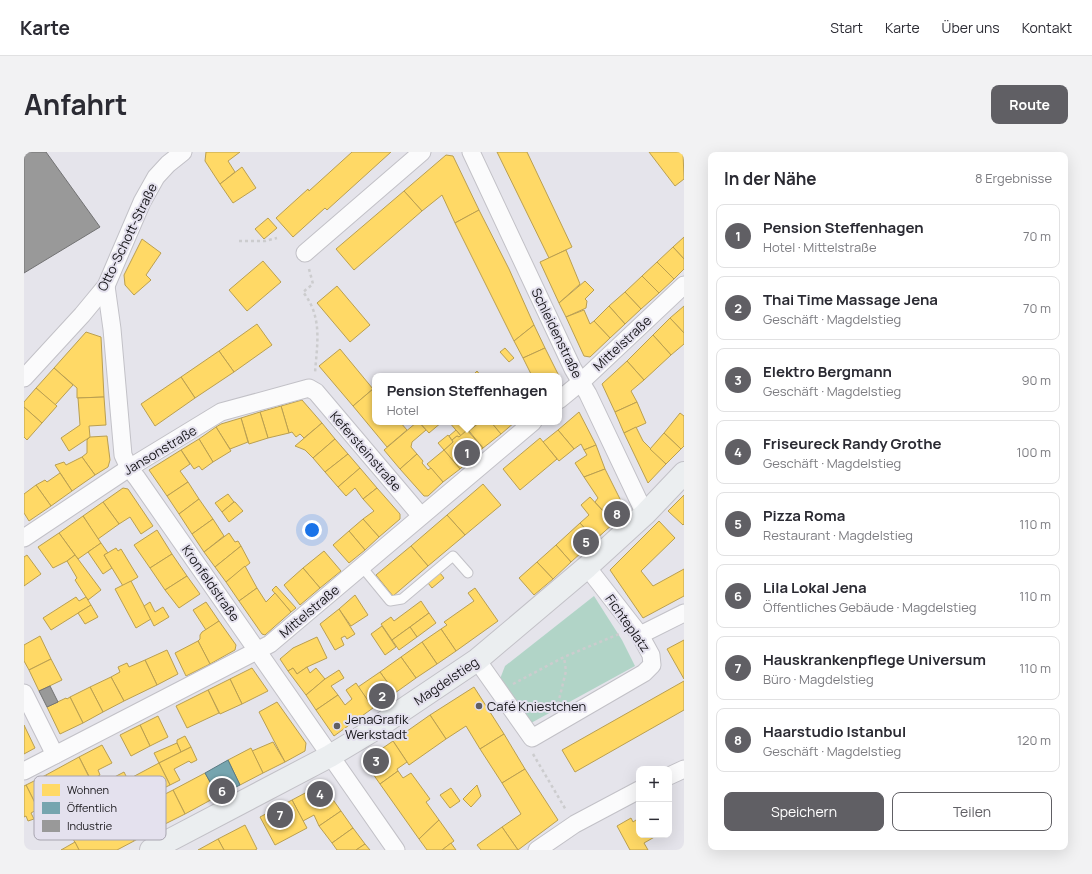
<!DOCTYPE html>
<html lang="de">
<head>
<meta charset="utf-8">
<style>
	body { margin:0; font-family:Manrope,sans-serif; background:#f2f2f3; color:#2b2b33 }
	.controls { position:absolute; right:12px; bottom:12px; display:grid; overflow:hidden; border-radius:8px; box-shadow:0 4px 16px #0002 }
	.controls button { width:36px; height:36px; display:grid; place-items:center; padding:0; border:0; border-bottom:1px solid #e1e1e2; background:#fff; color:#2b2b33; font:20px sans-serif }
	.you { position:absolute; left:288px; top:378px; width:14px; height:14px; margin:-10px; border:3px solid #fff; border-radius:50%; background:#1a73e8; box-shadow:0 0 0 6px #1a73e833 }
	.badge { display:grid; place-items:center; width:26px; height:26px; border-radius:50%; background:#605f64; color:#fff; font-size:13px; font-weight:700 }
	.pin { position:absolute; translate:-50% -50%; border:2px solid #fff; box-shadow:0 1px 4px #0006 }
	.popup { position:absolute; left:348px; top:221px; width:190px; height:52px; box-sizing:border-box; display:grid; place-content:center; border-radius:8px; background:#fff; filter:drop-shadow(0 1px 3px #0005); font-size:13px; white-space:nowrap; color:#7c7c81 }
	.popup b { font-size:15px; color:#2b2b33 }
	.popup::after { content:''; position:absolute; left:50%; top:100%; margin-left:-8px; border:8px solid transparent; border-top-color:#fff }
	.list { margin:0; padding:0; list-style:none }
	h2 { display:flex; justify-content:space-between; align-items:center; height:52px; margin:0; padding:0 16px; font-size:17px }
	h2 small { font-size:13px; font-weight:400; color:#7c7c81 }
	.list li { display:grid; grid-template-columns:26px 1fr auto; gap:12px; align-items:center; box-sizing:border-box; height:64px; margin:0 8px 8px; padding:0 8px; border:1px solid #e1e1e2; border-radius:8px }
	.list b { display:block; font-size:15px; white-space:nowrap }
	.list p { margin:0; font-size:13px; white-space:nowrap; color:#7c7c81 }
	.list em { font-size:13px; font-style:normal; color:#7c7c81 }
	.actions { display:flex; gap:8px; padding:12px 16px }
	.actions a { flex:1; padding:9px 0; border:1px solid #605f64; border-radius:8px; text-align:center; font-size:14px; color:#605f64 }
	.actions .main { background:#605f64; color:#fff }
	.map { position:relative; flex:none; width:660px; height:698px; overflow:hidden; border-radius:8px }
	header { display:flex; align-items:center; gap:24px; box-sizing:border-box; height:56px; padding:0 20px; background:#fff; border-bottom:1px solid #e1e1e2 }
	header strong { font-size:19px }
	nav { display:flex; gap:22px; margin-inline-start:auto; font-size:14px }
	.intro { display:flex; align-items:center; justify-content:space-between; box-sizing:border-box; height:96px; padding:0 24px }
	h1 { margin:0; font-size:28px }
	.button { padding:10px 18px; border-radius:8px; background:#605f64; color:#fff; font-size:14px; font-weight:700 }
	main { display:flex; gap:24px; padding:0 24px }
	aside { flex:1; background:#fff; border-radius:8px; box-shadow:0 4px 16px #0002 }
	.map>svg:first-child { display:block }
	.green { fill:#b1d4c7 }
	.homes { fill:#ffd966; stroke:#ba9f50 }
	.public { fill:#76a5af; stroke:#5a7a83 }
	.industry { fill:#999; stroke:#727273 }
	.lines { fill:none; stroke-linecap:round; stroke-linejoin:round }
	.service-casing { stroke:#c2c1c7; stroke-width:11 }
	.minor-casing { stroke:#c2c1c7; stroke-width:19 }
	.secondary-casing { stroke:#c2c1c7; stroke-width:24 }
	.path { stroke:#ccccce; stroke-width:2.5; stroke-dasharray:3 3; stroke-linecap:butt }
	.service { stroke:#fbfbfc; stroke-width:9 }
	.minor { stroke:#fbfbfc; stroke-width:17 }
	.secondary { stroke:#ebeef0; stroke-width:22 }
	.poi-dot { fill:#605f64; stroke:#e4e1ee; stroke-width:1.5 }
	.labels { text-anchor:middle; stroke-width:4; stroke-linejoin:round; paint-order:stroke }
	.street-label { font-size:13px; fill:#18171b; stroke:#e4e1ee }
	.poi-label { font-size:13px; fill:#18171b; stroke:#e4e1ee; text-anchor:start }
	.key { fill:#e4e1ee; stroke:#a7a4af; stroke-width:1 }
	.key-label { font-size:11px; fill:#18171b }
</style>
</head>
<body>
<header>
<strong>Karte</strong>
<nav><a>Start</a><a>Karte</a><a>Über uns</a><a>Kontakt</a></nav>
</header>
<div class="intro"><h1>Anfahrt</h1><a class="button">Route</a></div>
<main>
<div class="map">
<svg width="660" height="698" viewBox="0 0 660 698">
	<rect width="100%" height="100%" fill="#e5e4eb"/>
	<polygon class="green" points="570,444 598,488 611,514 507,571 476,527 481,514"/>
	<g class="homes">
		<polygon points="182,0 216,0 204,9 211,20 196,32 181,9"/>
		<polygon points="328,0 367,0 303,58 301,56 269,85 252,66 284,37 285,39"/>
		<polygon points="473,0 503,0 548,95 525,106"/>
		<polygon points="625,0 659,0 660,27 651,34"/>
		<polygon points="422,3 429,4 455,58 431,71 418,43 398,59 380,39"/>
		<polygon points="218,15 232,36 209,51 196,32"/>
		<polygon points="380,39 398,59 330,118 312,97"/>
		<polygon points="455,58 485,117 510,173 490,189 431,71"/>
		<polygon points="244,66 253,76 240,87 231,77"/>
		<polygon points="660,85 660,107 649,95"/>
		<polygon points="118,87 137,101 122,123 127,128 110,143 101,133 100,123"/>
		<polygon points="649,95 660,107 660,117 650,127 633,110"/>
		<polygon points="542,98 556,132 535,151 516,110"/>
		<polygon points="239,109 257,130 223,159 205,138"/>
		<polygon points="633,110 650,127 635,141 618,124"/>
		<polygon points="618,124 635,141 617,157 601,140"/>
		<polygon points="561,129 570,138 561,147 563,149 562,156 542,165 535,151"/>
		<polygon points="313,134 346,173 326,190 293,151"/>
		<polygon points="601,140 617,157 601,172 585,154"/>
		<polygon points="585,154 601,172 586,186 570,169"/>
		<polygon points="660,154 660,181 646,166"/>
		<polygon points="560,158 566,172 570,169 586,186 566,205 560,204 542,165"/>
		<polygon points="646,166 660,181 660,192 647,203 629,183"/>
		<polygon points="233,172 248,193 210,220 195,199"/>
		<polygon points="510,173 521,196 499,206 490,189"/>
		<polygon points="62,180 77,185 80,245 53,246 53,236 30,216"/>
		<polygon points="629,183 647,203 620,228 603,209"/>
		<polygon points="481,196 490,206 485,210 476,200"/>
		<polygon points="521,196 535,224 508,224 499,206"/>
		<polygon points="316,197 349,237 329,254 295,214"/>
		<polygon points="195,199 210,220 171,246 157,225"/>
		<polygon points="603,209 620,228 607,239 613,250 591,260 578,232"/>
		<polygon points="30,216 49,233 31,253 12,236"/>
		<polygon points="453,219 457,224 448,224"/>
		<polygon points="157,225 171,246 131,274 117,252"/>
		<polygon points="12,236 33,254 18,271 0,255 0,250"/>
		<polygon points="349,237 351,239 351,270 376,270 383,278 363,295 329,254"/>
		<polygon points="80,245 82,273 65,274 66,285 45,299 37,286 56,273 54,246"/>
		<polygon points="278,248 298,271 280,286 276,282 272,285 268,280 265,281 257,254"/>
		<polygon points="613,250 622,271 600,281 591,260"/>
		<polygon points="257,254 265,281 244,286 236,260"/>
		<polygon points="0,255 18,271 3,288 0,285"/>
		<polygon points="236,260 244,286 225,292 217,266"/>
		<polygon points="555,260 572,293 560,298 557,292 550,297 534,278"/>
		<polygon points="656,261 660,264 660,294 657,297 640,281"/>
		<polygon points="217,266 224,290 206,297 192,275 197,272"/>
		<polygon points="393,270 395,270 402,278 388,290 387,295 393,302 376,317 360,298"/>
		<polygon points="395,270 418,270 405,281"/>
		<polygon points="425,270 437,270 443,278 437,284"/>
		<polygon points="448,270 456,270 451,274"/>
		<polygon points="456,270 467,270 477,282 459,296 445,279"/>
		<polygon points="467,270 491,270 477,282"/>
		<polygon points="298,271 311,287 289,306 281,298 271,294"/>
		<polygon points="192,275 207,299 189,310 175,287"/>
		<polygon points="612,275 619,289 642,312 624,331 600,281"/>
		<polygon points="432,278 437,284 435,285 433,284 428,288 425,284"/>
		<polygon points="443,278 459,296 436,317 420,298 429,290 428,288 433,284 435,285"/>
		<polygon points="534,278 550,297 535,309 519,290"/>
		<polygon points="640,281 657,297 642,312 626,297"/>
		<polygon points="424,283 429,290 420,298 414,291"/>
		<polygon points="83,284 86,308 84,315 71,323 58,305 63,301 63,288 66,285"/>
		<polygon points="516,286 533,307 496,338 479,317"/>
		<polygon points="175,287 189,310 178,318 175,314 170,317 157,298"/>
		<polygon points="311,287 324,302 301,320 289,306"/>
		<polygon points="572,293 581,317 560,325 551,311 563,303 560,298"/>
		<polygon points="157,298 166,312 156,319 164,330 143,344 125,318"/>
		<polygon points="420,298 436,317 419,330 403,312"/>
		<polygon points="324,302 336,316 314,335 301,320"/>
		<polygon points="393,302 399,309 398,311 404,318 407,316 419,330 404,344 400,344 376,317"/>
		<polygon points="58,305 71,323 48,339 31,313 40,310 42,313"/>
		<polygon points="336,316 353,336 339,347 331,336 322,344 314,335"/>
		<polygon points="581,317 602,359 590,371 571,350 574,346 560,325"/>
		<polygon points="36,321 48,339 27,354 12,333 21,328 23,330"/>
		<polygon points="164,330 175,347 155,362 143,344"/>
		<polygon points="459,332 477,353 441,383 423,363"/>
		<polygon points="12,333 27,354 5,369 0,361 0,342"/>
		<polygon points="99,336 104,337 129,374 117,382 106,365 95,372 79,350"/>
		<polygon points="353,336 376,362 376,367 355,385 339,367 350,359 339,347"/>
		<polygon points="204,342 210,350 198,360 191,351"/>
		<polygon points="660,343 660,372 659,373 644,359"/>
		<polygon points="566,345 590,371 571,388 556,371 565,363 557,353"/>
		<polygon points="175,347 189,367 168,382 155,362"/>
		<polygon points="79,350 95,372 74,387 59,364"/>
		<polygon points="210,350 211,350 219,359 205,370 198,360"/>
		<polygon points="423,363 441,383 404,414 387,394"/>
		<polygon points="59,364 77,391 54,407 35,381"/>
		<polygon points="189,367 200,384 180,400 168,382"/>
		<polygon points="339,367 355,385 341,398 325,379"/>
		<polygon points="635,369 651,386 617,419 629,434 660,417 660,444 619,466 586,418"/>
		<polygon points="556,371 571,388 547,410 532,393"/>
		<polygon points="133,378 148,402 126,416 110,393"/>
		<polygon points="325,379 341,398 325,411 309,393"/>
		<polygon points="35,381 51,403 43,409 29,416 14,395"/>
		<polygon points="205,381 211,390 214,389 217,394 191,415 180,400"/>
		<polygon points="77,391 84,401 80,403 88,416 79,422 64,400"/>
		<polygon points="532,393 547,410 529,427 513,410"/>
		<polygon points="217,394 226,411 202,430 191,415"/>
		<polygon points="387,394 404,414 369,444 352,423"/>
		<polygon points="92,396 94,399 97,397 114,425 99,434 80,403"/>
		<polygon points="300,399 317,419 296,436 279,416"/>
		<polygon points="148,402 163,424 141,438 126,416"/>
		<polygon points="3,403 17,422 0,434 0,405"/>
		<polygon points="51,403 77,438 64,448 51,428 53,426 43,409"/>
		<polygon points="513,410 529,427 510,443 495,426"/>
		<polygon points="221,414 233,436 215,449 202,430"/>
		<polygon points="279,416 296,436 276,453 260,433"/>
		<polygon points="416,421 420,426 408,436 404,431"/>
		<polygon points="163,424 176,442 155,456 141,438"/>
		<polygon points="107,429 127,467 112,476 91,437"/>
		<polygon points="252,434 272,456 267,460 248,438"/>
		<polygon points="233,436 242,450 251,441 267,460 241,483 238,482 215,449"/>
		<polygon points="451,436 474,469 432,499 417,477 423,473 420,470 450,449 444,441"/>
		<polygon points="331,443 344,463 327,474 315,457"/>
		<polygon points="52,445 55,449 62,445 67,453 27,478 19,466"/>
		<polygon points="397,449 405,461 368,488 357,472 367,465 370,469"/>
		<polygon points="126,450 131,460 139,455 145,465 130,474 120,454"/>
		<polygon points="182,450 195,469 182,478 169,458"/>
		<polygon points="67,453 74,465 61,472 54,461"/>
		<polygon points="315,457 331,482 323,487 321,484 317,486 320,493 311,498 296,472"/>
		<polygon points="405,461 412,471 393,485 386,475"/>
		<polygon points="195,469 212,493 211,498 186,512 174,489 176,487 176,483 178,480"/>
		<polygon points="358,474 372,495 361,503 347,482"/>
		<polygon points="386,475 393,485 375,498 368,488"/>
		<polygon points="417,477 432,499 413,512 398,490"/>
		<polygon points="16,484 27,507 5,518 0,509 0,493"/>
		<polygon points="293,485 303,506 283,515 273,522 269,516 264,519 256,507 269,496"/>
		<polygon points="660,488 660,527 643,497"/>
		<polygon points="174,489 186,512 162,524 151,501"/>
		<polygon points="398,490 413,512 392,526 377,505"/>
		<polygon points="143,498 154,522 133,533 121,508"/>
		<polygon points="377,505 392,526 371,541 356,520"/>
		<polygon points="27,507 38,528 15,539 5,518"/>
		<polygon points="121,508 133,533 100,549 87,525 96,520 94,515 103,511 105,515"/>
		<polygon points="283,515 286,521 292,516 301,527 282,543 264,519 269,516 273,522"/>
		<polygon points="228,516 244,539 218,552 206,527"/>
		<polygon points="315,518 320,526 307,534 314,543 292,558 282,543 301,527"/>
		<polygon points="356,520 371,541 349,556 334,535"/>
		<polygon points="87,525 100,549 79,560 66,535"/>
		<polygon points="206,527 218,552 196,562 184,538"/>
		<polygon points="660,529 660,558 551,620 538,598"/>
		<polygon points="332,531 349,556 310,584 292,558 314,543 321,553 328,547 322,538"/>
		<polygon points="66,535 79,560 59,571 46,545"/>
		<polygon points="450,535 480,582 456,597 442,574 422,587 406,563"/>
		<polygon points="184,538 195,561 163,576 152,554"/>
		<polygon points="46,545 59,571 36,582 23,555 42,546 43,547"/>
		<polygon points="253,550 282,591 281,599 261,610 235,560"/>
		<polygon points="406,563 422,587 385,613 369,589"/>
		<polygon points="134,564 144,585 126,594 116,573"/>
		<polygon points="0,573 11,596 0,602"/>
		<polygon points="116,573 126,594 107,604 96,583"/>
		<polygon points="480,582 501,617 478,631 456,597"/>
		<polygon points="161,584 167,595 157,600 153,591 153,588"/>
		<polygon points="369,589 383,610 373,617 374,619 356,632 340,609"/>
		<polygon points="249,590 261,610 239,621 228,599"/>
		<polygon points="153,591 157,600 135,611 130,601"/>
		<polygon points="78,593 88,611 74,618 76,623 67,628 55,605"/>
		<polygon points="167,595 173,608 167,611 165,609 150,617 156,628 146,633 135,611"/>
		<polygon points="227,596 239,621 216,633 204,608"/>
		<polygon points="55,605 68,631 56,637 58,641 45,647 43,644 35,648 22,623"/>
		<polygon points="135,611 146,633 138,637 141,642 118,654 103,628"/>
		<polygon points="501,617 534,668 494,698 478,675 497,662 478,631"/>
		<polygon points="374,619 379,626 387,621 406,647 402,650 415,668 395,687 356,632"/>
		<polygon points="100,620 108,636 87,646 79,631"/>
		<polygon points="181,621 194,644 161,662 149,638"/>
		<polygon points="22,623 36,650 30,654 28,650 14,657 2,633"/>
		<polygon points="79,631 92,654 84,659 71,635"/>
		<polygon points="298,632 317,659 295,674 290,663 279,669 268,648"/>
		<polygon points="2,633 14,657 7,661 10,667 4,669 2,664 0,665 0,634"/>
		<polygon points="453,633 457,644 447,655 439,647"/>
		<polygon points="427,636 436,649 426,656 416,643"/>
		<polygon points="149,638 161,662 131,677 118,654"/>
		<polygon points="268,648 283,676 251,693 236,665"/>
		<polygon points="118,654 131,677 110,689 95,660 104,655 107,659"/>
		<polygon points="317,659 329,676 308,691 295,674"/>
		<polygon points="95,660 110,689 93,698 55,698 48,685"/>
		<polygon points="607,666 609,670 615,666 615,683 634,683 620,691 624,698 606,698 593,674"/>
		<polygon points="415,668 430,689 418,698 403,698 395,687"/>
		<polygon points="45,669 48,675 36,681 33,676"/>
		<polygon points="221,673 233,697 231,698 200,698 194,687"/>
		<polygon points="478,675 494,698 457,698 453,693"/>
		<polygon points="329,676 341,692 332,698 313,698 308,691"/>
		<polygon points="194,687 200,698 174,698"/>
		<polygon points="51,690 55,698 37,698"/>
		<polygon points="427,691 432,698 418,698"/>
		<polygon points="341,692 346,698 332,698"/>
	</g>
	<polygon class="public" points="204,608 216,633 194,644 181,621"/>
	<g class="industry">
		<polygon points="0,0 22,0 76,75 0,121"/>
		<polygon points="26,534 34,550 23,555 15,539"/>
	</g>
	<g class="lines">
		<g class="service-casing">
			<polyline id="service" points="338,415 366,449 378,447 429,404 444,421"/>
		</g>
		<g class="minor-casing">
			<g id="minor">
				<polyline points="447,0 549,217 564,242 621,362"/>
				<polyline points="281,101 398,0"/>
				<polyline points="82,134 88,177 99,303 105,316 113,326 372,698"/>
				<polyline points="0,226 58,163 82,134 118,50 132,25 144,12 159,0"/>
				<polyline points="535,248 557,230 660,133"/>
				<polyline points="0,386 105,316 197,260 285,236 292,240 397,364"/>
				<polyline points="616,483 660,461"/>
				<polyline points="453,508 508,586 620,521 628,513 627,503 616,483 563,415"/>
				<polyline points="0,541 31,603"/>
				<polyline points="0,619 246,492 509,270"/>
				<polyline points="645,624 660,617"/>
				<polyline points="513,698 551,672 615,638"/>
			</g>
		</g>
		<g class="secondary-casing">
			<polyline id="secondary" points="127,698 306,604 346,580 453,508 563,415 621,362 660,321"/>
		</g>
		<g class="path">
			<polyline points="215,89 241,89 253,86"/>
			<path d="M 285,117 L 289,132 L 279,140 C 299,165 293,192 291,221"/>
			<polyline points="489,532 540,505 595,482"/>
			<polyline points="534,552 542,519 540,505"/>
			<polyline points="509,602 542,658"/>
		</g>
		<use href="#service" class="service"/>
		<use href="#minor" class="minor"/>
		<use href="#secondary" class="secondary"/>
	</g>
	<g class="poi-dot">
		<circle cx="455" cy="554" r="4"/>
		<circle cx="313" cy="574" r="4"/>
	</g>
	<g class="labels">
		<g class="street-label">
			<text transform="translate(103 85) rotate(-64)" y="5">Otto-Schott-Straße</text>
			<text transform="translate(533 181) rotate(64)" y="5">Schleidenstraße</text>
			<text transform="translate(598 191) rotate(-43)" y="5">Mittelstraße</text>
			<text transform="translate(136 298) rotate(-31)" y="5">Jansonstraße</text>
			<text transform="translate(342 299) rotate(49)" y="5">Kefersteinstraße</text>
			<text transform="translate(187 431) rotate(55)" y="5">Kronfeldstraße</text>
			<text transform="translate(285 459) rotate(-40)" y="5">Mittelstraße</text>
			<text transform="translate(604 471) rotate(55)" y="5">Fichteplatz</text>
			<text transform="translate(422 529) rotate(-34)" y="5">Magdelstieg</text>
		</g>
		<g class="poi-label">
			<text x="463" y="559">Café Kniestchen</text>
			<text x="321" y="572">JenaGrafik<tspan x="321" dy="15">Werkstadt</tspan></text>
		</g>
	</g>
	<rect x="10" y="624" width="132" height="64" rx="6" class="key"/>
	<rect x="18" y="632" width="18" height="12" fill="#ffd966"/>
	<rect x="18" y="650" width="18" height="12" fill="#76a5af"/>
	<rect x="18" y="668" width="18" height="12" fill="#999"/>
	<g class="key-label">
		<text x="43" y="642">Wohnen</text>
		<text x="43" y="660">Öffentlich</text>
		<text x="43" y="678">Industrie</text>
	</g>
</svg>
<div class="controls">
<button>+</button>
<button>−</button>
</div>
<div class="you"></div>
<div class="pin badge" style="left:443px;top:301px">1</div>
<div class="popup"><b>Pension Steffenhagen</b>Hotel</div>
<div class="pin badge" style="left:358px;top:544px">2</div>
<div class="pin badge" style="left:352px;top:609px">3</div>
<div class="pin badge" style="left:296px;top:642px">4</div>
<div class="pin badge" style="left:562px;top:390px">5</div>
<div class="pin badge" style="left:198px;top:639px">6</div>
<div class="pin badge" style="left:256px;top:663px">7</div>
<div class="pin badge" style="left:593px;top:362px">8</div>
</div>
<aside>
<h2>In der Nähe<small>8 Ergebnisse</small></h2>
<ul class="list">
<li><span class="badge">1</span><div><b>Pension Steffenhagen</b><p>Hotel · Mittelstraße</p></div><em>70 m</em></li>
<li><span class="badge">2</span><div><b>Thai Time Massage Jena</b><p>Geschäft · Magdelstieg</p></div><em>70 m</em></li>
<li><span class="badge">3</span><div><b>Elektro Bergmann</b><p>Geschäft · Magdelstieg</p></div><em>90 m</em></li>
<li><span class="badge">4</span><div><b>Friseureck Randy Grothe</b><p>Geschäft · Magdelstieg</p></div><em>100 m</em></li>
<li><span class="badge">5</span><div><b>Pizza Roma</b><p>Restaurant · Magdelstieg</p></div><em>110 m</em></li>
<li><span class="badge">6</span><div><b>Lila Lokal Jena</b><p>Öffentliches Gebäude · Magdelstieg</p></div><em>110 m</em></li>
<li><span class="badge">7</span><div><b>Hauskrankenpflege Universum</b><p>Büro · Magdelstieg</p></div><em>110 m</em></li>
<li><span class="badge">8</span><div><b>Haarstudio Istanbul</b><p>Geschäft · Magdelstieg</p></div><em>120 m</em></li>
</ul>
<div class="actions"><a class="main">Speichern</a><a>Teilen</a></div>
</aside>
</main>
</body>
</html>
